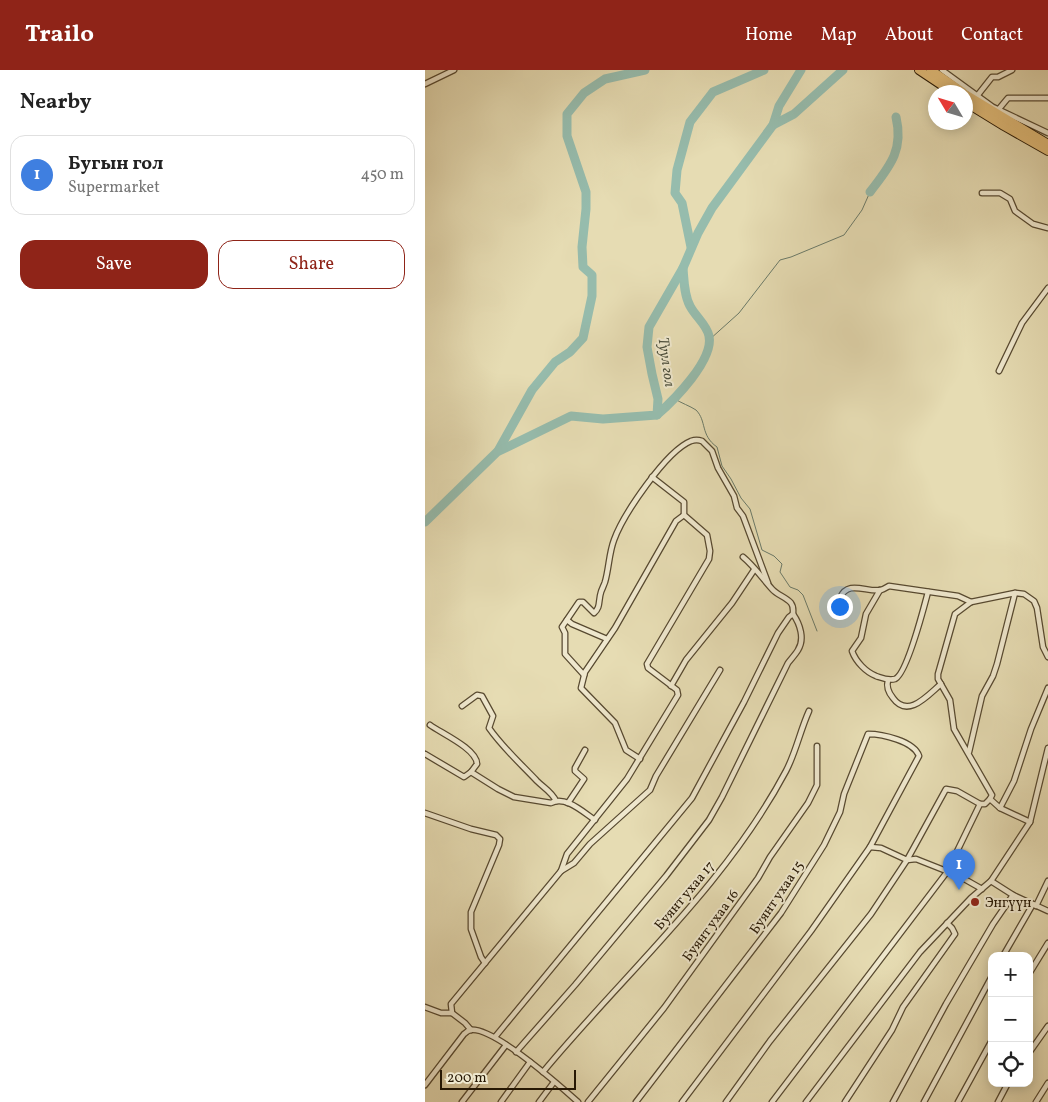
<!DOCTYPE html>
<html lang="en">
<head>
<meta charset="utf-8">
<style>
	body { margin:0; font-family:Vollkorn,serif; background:#f2f2f2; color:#222 }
	.controls { position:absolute; right:15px; bottom:15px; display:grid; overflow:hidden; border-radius:10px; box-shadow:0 2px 12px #0003 }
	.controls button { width:45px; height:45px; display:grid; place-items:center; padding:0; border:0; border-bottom:1px solid #e0e0e0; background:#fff; color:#222; font:25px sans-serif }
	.compass { position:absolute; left:503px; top:15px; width:45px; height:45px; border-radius:50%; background:#fff; box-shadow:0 2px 12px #0003; rotate:308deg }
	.scale { position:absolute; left:15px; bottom:12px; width:136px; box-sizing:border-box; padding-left:5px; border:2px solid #271804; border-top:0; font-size:14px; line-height:18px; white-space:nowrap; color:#271804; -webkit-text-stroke:4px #efe8ce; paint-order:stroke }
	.you { position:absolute; left:414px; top:536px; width:18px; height:18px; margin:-12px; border:4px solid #fff; border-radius:50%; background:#1a73e8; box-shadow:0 0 0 8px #1a73e833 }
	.badge { display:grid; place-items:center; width:32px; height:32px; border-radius:50%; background:#8f2418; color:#fff; font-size:16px; font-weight:700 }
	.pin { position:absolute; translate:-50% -41px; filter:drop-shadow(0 1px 2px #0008) }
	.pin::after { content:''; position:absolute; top:26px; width:18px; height:15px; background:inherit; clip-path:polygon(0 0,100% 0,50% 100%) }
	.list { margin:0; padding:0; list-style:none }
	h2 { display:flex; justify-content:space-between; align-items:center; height:65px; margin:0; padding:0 20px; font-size:21px }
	h2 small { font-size:16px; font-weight:400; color:#767676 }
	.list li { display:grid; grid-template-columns:32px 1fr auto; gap:15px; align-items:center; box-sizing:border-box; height:80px; margin:0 10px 10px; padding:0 10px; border:1px solid #e0e0e0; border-radius:15px }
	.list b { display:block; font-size:19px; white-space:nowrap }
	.list p { margin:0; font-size:16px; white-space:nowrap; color:#767676 }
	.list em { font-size:16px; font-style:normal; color:#767676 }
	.actions { display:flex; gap:10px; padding:15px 20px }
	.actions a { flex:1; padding:11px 0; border:1px solid #8f2418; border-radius:15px; text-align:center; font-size:18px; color:#8f2418 }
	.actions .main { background:#8f2418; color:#fff }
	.icon { flex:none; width:28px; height:28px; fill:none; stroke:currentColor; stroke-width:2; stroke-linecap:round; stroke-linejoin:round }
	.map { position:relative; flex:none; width:623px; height:1032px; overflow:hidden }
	header { display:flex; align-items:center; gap:30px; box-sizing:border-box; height:70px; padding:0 25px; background:#8f2418; color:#fff }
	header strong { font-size:24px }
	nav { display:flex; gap:28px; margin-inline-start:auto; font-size:18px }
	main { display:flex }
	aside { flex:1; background:#fff }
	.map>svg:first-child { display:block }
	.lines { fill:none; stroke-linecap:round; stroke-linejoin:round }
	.stream { stroke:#6a7a69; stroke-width:1 }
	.river { stroke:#96bcad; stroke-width:9 }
	.street-casing { stroke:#574930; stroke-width:7 }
	.primary-casing { stroke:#271804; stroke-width:10 }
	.street { stroke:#efe8ce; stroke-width:4.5 }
	.primary { stroke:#e3be7a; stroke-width:8 }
	.poi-dot { fill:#8f2418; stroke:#efe8ce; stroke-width:2 }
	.labels { text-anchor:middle; stroke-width:4; stroke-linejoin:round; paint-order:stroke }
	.street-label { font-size:14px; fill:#271804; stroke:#efe8ce }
	.poi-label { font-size:14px; fill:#271804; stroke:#efe8ce; text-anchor:start }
	.water-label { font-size:15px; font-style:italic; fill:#4e513f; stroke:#efe8ce }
</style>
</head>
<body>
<header>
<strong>Trailo</strong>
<nav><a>Home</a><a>Map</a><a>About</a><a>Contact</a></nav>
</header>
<main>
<aside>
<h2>Nearby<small></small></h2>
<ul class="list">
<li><span class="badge" style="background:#3f7fe0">1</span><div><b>Бугын гол</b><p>Supermarket</p></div><em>450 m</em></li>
</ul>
<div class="actions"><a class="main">Save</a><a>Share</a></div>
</aside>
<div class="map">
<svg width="623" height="1032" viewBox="0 0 623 1032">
	<rect width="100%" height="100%" fill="#e6dcb3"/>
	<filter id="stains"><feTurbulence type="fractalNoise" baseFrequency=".004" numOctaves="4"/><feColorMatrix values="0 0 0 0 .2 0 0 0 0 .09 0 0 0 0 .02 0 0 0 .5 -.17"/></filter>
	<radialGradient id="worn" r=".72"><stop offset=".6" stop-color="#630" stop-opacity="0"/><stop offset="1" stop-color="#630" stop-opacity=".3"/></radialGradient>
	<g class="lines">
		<g class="stream">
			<polyline points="284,270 314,243 355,190 366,187 419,165 437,140 445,122"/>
			<path d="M 250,329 C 256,333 265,336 271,340 C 282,351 275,365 292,377 L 297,396 L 306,409 L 316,428 L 325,439 L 337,480 L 349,486 L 357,494 L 355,502 L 365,517 L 373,520 L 378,525 L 392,561"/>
		</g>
		<g class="river">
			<polyline points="348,55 369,44 418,0"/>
			<path d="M 445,122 C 464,97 479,81 471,47"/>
			<polyline points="266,177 257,133 250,123 252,100 265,52 288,22 339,0"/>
			<path d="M 232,345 C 249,330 289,290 284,266 C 282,255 270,246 265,236 C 259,225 259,210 258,198"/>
			<polyline points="73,381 107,320 130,292 145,282 158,268 167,226 167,205 158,197 157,177 161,139 161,122 142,66 142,44 159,23 180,9 220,0"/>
			<polyline points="0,452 72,382 146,346 178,349 232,345 233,329 227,304 222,277 224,257 258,198 273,163 287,138 348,55 354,36 376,0"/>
		</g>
		<g class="street-casing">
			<g id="street">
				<polyline points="517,0 568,37 623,63"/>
				<polyline points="0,14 29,0"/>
				<polyline points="552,26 567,7 573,7 587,0"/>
				<polyline points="573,40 583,28 623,28"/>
				<polyline points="557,123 575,123 585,129 590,141 608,154 623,158"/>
				<polyline points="574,301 597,253 623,218"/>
				<path d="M 318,487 C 328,495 338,509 347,519 C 352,525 361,527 366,533 C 369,537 368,540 368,544"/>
				<path d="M 455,520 L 441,544 L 436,568 L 427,581 C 431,592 441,602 451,606 C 457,608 463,611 470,609 C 482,604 499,537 503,522"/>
				<path d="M 416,530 L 415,528 C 423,509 442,523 456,520 C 459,519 462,517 464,516 L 533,526 L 546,532"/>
				<polyline points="142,550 147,554 182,569"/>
				<path d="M 159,605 L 140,584 L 140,563 L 137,557 L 154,532 L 158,532 L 169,543 C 176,537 173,531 176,522 C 177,519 179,515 180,512 C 184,498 184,483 189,470 C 198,445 241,381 266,371 C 269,370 274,370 277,371 L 287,381 L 293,398 L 309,426 L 312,438 L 318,446 L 343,513"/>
				<path d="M 463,610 C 461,617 463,622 468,628 C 483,649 503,625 516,614"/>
				<polyline points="246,616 261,590 307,533 329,500"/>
				<path d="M 37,636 L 52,625 L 57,626 L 68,646 L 64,658 C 78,678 96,694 112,711 C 119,718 127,722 131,731"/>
				<polyline points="544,682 557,626 568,606 572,594 590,523"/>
				<path d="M 0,684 L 39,707 L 46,702 L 52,694 C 52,679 16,663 5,655"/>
				<polyline points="215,689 201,680 190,653 156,618 160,602 190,558 251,451 259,445"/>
				<path d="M 46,702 L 73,719 L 89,727 L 126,733 C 140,725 158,742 170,750"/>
				<polyline points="143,733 159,709 150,701 150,698 160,680"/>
				<polyline points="575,738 589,711 606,659 623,618"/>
				<polyline points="0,743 46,759 71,765 75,769 74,775 46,842 46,859 56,887 60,893"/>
				<polyline points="605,752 575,738 565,729 567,725 529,659 525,630 513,609 513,604 530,544 546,532 590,523 599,524 609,531 612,538 618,577 623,587"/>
				<polyline points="136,801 149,793 165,774 225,720 231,706 295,600"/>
				<polyline points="566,811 588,825 623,841"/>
				<polyline points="611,836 623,811"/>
				<polyline points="578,886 608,834"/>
				<polyline points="604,904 623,873"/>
				<polyline points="0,937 16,943 27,943"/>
				<polyline points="46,960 40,953 27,943 26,934 136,801 142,784 202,709 253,625 252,620 223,598 222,594 284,489 285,481 282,465 259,445 259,432 227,407"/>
				<path d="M 70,967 L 267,728 L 319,632 L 353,563 L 364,547 L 368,544 C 375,554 380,569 373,580 C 370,585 366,589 363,593 L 297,727 L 284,750 L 241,806 L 150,915 L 91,982"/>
				<polyline points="604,983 623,956"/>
				<path d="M 118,1002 C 200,903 300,816 361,701 C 371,682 375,661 384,641"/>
				<path d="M 0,1015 L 39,964 C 41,963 42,961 45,960 C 68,956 135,1016 153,1032"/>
				<polyline points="37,1032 81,975"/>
				<polyline points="76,1032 105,992"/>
				<polyline points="114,1032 129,1012"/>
				<polyline points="163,1032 239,938 333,808 345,787 383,733 392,715 392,676"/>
				<path d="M 211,1032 L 356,843 L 399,775 L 415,742 L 419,724 L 443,664 C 457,664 489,671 494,686 L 445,777"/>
				<polyline points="257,1032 386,861 445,777 456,778 482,790 491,789 534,806 557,819"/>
				<polyline points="301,1032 345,971 446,844 482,790 521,719 532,721 555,734"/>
				<polyline points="347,1032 522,802 555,734 560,734 565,729"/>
				<polyline points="381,1032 495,882 546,828 566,811 605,752 623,678"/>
				<polyline points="420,1032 467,960 478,937 530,864 527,858 522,853"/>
				<polyline points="468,1032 521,934 568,854 588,825"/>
				<polyline points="499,1032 567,906"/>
				<polyline points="533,1032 567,970"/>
				<polyline points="573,1032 583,1013"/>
				<polyline points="611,1032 623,1013"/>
			</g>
		</g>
		<g class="primary-casing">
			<g id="primary">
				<polyline points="494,0 527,22"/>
				<polyline points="506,0 538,22"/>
				<polyline points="540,24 623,74"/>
				<polyline points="540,32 579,56 623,81"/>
			</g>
		</g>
		<use href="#street" class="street"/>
		<use href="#primary" class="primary"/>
	</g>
	<circle class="poi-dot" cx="550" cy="832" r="5"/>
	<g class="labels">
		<g class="street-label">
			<text transform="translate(259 825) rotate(-50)" y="5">Буянт ухаа 17</text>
			<text transform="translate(351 827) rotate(-56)" y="5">Буянт ухаа 15</text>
			<text transform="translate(285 855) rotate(-54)" y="5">Буянт ухаа 16</text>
		</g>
		<g class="poi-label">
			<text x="560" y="837">Энгүүн</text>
		</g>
		<g class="water-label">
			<text transform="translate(242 292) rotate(82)" y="5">Туул гол</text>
		</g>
	</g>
	<rect width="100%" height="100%" filter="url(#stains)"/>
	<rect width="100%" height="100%" fill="url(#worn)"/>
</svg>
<div class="controls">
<button>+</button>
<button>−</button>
<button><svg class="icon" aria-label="locate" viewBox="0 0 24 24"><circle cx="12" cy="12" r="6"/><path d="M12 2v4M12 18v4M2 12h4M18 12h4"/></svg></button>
</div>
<svg class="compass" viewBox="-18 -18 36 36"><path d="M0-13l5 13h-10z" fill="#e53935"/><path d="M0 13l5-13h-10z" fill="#767676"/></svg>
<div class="scale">200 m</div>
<div class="you"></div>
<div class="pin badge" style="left:534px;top:820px;background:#3f7fe0">1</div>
</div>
</main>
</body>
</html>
